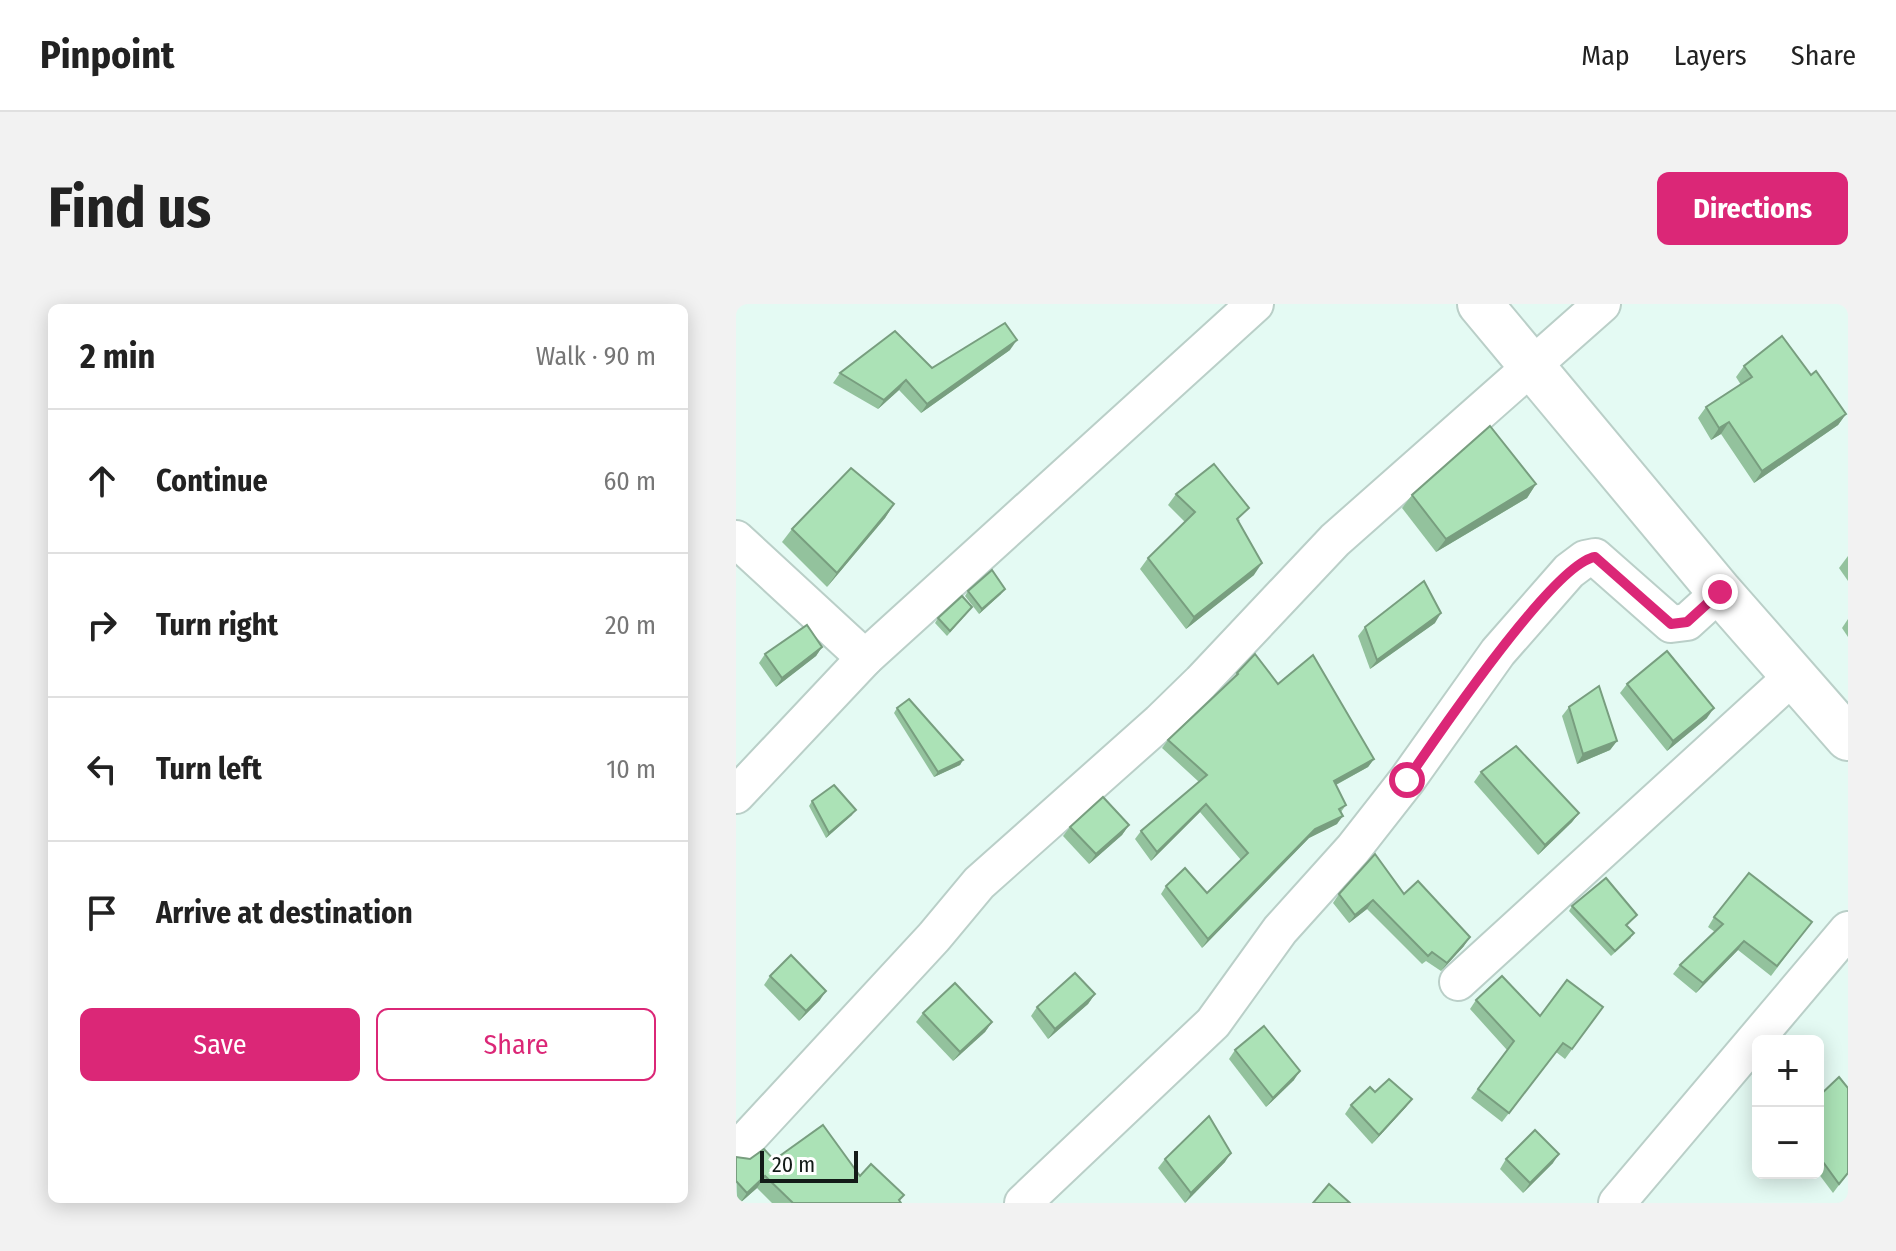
<!DOCTYPE html>
<html lang="en">
<head>
<meta charset="utf-8">
<style>
	body { margin:0; font-family:"Fira Sans Condensed",sans-serif; background:#f2f2f2; color:#222 }
	.controls { position:absolute; right:24px; bottom:24px; display:grid; overflow:hidden; border-radius:12px; box-shadow:0 4px 20px #0003 }
	.controls button { width:72px; height:72px; display:grid; place-items:center; padding:0; border:0; border-bottom:2px solid #e0e0e0; background:#fff; color:#222; font:40px sans-serif }
	.scale { position:absolute; left:24px; bottom:20px; width:98px; box-sizing:border-box; padding-left:8px; border:4px solid #131b18; border-top:0; font-size:22px; line-height:28px; white-space:nowrap; color:#131b18; -webkit-text-stroke:6px #fff; paint-order:stroke }
	.stop { position:absolute; width:24px; height:24px; margin:-18px; border:6px solid #db2777; border-radius:50%; background:#fff }
	.stop.end { background:#db2777; border-color:#fff; box-shadow:0 2px 8px #0008 }
	.list { margin:0; padding:0; list-style:none }
	h2 { display:flex; justify-content:space-between; align-items:center; height:104px; margin:0; padding:0 32px; font-size:34px }
	h2 small { font-size:26px; font-weight:400; color:#767676 }
	.list li { display:grid; grid-template-columns:52px 1fr auto; gap:24px; align-items:center; box-sizing:border-box; height:144px; padding:0 32px; border-top:2px solid #e0e0e0 }
	.list b { display:block; font-size:30px; white-space:nowrap }
	.list em { font-size:26px; font-style:normal; color:#767676 }
	.actions { display:flex; gap:16px; padding:24px 32px }
	.actions a { flex:1; padding:18px 0; border:2px solid #db2777; border-radius:12px; text-align:center; font-size:28px; color:#db2777 }
	.actions .main { background:#db2777; color:#fff }
	.icon { flex:none; width:44px; height:44px; fill:none; stroke:currentColor; stroke-width:2; stroke-linecap:round; stroke-linejoin:round }
	.map { position:relative; flex:none; width:1112px; height:899px; overflow:hidden; border-radius:12px }
	header { display:flex; align-items:center; gap:48px; box-sizing:border-box; height:112px; padding:0 40px; background:#fff; border-bottom:2px solid #e0e0e0 }
	header strong { font-size:38px }
	nav { display:flex; gap:44px; margin-inline-start:auto; font-size:28px }
	.intro { display:flex; align-items:center; justify-content:space-between; box-sizing:border-box; height:192px; padding:0 48px }
	h1 { margin:0; font-size:56px }
	.button { padding:20px 36px; border-radius:12px; background:#db2777; color:#fff; font-size:28px; font-weight:700 }
	main { display:flex; gap:48px; padding:0 48px }
	aside { flex:1; background:#fff; border-radius:12px; box-shadow:0 4px 20px #0003 }
	.map>svg:first-child { display:block }
	.lines { fill:none; stroke-linecap:round; stroke-linejoin:round }
	.minor-casing { stroke:#bacfc8; stroke-width:40 }
	.highway-casing { stroke:#bacfc8; stroke-width:48 }
	.minor { stroke:#fff; stroke-width:36 }
	.highway { stroke:#fff; stroke-width:44 }
	.wall { fill:#93c29d }
	.shaded-wall { fill:#789e7f }
	.building { fill:#abe2b6; stroke:#789e7f; stroke-width:2 }
	.route { stroke:#db2777; stroke-width:10 }
</style>
</head>
<body>
<header>
<strong>Pinpoint</strong>
<nav><a>Map</a><a>Layers</a><a>Share</a></nav>
</header>
<div class="intro"><h1>Find us</h1><a class="button">Directions</a></div>
<main>
<aside>
<h2>2 min<small>Walk · 90 m</small></h2>
<ul class="list">
<li><svg class="icon" aria-label="ahead" viewBox="0 0 24 24"><path d="M12 20V5M6 11l6-6 6 6"/></svg><div><b>Continue</b></div><em>60 m</em></li>
<li><svg class="icon" aria-label="right" viewBox="0 0 24 24"><path d="M7 20v-9h11M14 6l5 5-5 5"/></svg><div><b>Turn right</b></div><em>20 m</em></li>
<li><svg class="icon" aria-label="left" viewBox="0 0 24 24"><path d="M17 20v-9H6M10 6l-5 5 5 5"/></svg><div><b>Turn left</b></div><em>10 m</em></li>
<li><svg class="icon" aria-label="arrive" viewBox="0 0 24 24"><path d="M6 21V4h12l-3 4 3 4H6"/></svg><div><b>Arrive at destination</b></div></li>
</ul>
<div class="actions"><a class="main">Save</a><a>Share</a></div>
</aside>
<div class="map">
<svg width="1112" height="899" viewBox="0 0 1112 899">
	<rect width="100%" height="100%" fill="#e4faf3"/>
	<g class="lines">
		<g class="minor-casing">
			<g id="minor">
				<polyline points="0,235 129,354"/>
				<polyline points="0,491 129,354 519,0"/>
				<polyline points="722,678 1058,371"/>
				<polyline points="0,847 198,633 243,579 424,418 465,378 599,236 866,0"/>
				<polyline points="287,899 477,719 544,626 617,545 671,476 762,348 833,267 849,255 859,253 935,320 951,318 984,288"/>
				<polyline points="881,899 1112,626"/>
			</g>
		</g>
		<g class="highway-casing">
			<polyline id="highway" points="744,0 984,288 1112,434"/>
		</g>
		<use href="#minor" class="minor"/>
		<use href="#highway" class="highway"/>
	</g>
	<g class="wall">
		<polygon points="274,46 185,109 163,86 142,105 97,79 104,69 196,64"/>
		<polygon points="1008,62 1075,71 1110,110 1102,121 1018,179 985,130 975,136 962,114 970,103 1005,81 1000,73"/>
		<polygon points="800,180 791,194 700,248 666,204 676,191"/>
		<polygon points="440,190 504,216 502,218 518,271 450,325 404,265 412,254 449,218 432,201"/>
		<polygon points="158,200 149,214 91,283 46,238 56,225"/>
		<polygon points="1112,252 1112,277 1103,264"/>
		<polygon points="232,287 265,290 243,310 229,292"/>
		<polygon points="232,308 211,332 199,319 202,314"/>
		<polygon points="1112,315 1112,333 1106,324"/>
		<polygon points="699,319 634,365 622,332 629,323"/>
		<polygon points="86,343 80,352 40,383 23,359 29,350"/>
		<polygon points="501,369 542,380 638,455 632,463 600,481 610,501 605,508 601,520 573,534 466,644 425,590 430,582 471,589 505,556 464,508 415,557 399,535 405,527 463,478 426,444 432,436 495,377"/>
		<polygon points="891,380 971,414 931,447 884,389"/>
		<polygon points="833,403 881,437 874,446 841,460 826,412"/>
		<polygon points="161,404 227,456 224,461 198,473 158,409"/>
		<polygon points="745,468 843,509 836,518 802,551 738,478"/>
		<polygon points="76,497 116,511 90,534 73,502"/>
		<polygon points="393,521 386,531 353,560 327,532 334,523"/>
		<polygon points="603,590 668,590 728,642 705,667 690,657 686,660 631,605 613,619 597,599"/>
		<polygon points="836,602 901,611 891,622 895,634 875,652 833,607"/>
		<polygon points="978,613 1069,627 1035,672 1002,646 960,689 937,670 944,661 979,628 972,623"/>
		<polygon points="34,672 84,696 63,717 28,681"/>
		<polygon points="359,690 352,700 312,735 295,712 301,703"/>
		<polygon points="740,696 804,712 867,703 829,755 820,748 766,818 735,794 771,746 734,705"/>
		<polygon points="187,709 256,718 249,728 217,757 180,718"/>
		<polygon points="499,746 558,776 530,803 493,755"/>
		<polygon points="639,788 676,795 669,804 636,840 609,810 615,801"/>
		<polygon points="1082,793 1112,869 1097,889 1082,869"/>
		<polygon points="0,853 38,856 124,872 165,899 36,899 21,884 4,899 1,899"/>
		<polygon points="429,855 489,858 449,899 422,864"/>
		<polygon points="770,855 817,859 787,889 764,865"/>
	</g>
	<g class="shaded-wall">
		<polygon points="281,36 274,46 185,109 191,100"/>
		<polygon points="170,76 163,86 142,105 148,96"/>
		<polygon points="1110,110 1102,121 1018,179 1026,167"/>
		<polygon points="993,118 985,130 975,136 983,124"/>
		<polygon points="800,180 791,194 700,248 710,235"/>
		<polygon points="158,200 149,214 91,283 101,269"/>
		<polygon points="526,259 518,271 450,325 458,313"/>
		<polygon points="269,285 265,290 243,310 246,305"/>
		<polygon points="705,309 699,319 634,365 641,356"/>
		<polygon points="86,343 80,352 40,383 46,374"/>
		<polygon points="978,404 971,414 931,447 937,437"/>
		<polygon points="881,437 874,446 841,460 847,450"/>
		<polygon points="638,455 632,463 592,485 598,477"/>
		<polygon points="227,456 224,461 198,473 202,468"/>
		<polygon points="470,500 464,508 415,557 421,548"/>
		<polygon points="120,506 116,511 90,534 93,529"/>
		<polygon points="843,509 836,518 802,551 809,541"/>
		<polygon points="607,512 601,520 573,534 466,644 472,635 579,525"/>
		<polygon points="393,521 386,531 353,560 360,550"/>
		<polygon points="637,596 631,605 613,619 619,611"/>
		<polygon points="734,633 728,642 705,667 711,659"/>
		<polygon points="1008,637 1002,646 960,689 967,679"/>
		<polygon points="90,687 84,696 63,717 70,707"/>
		<polygon points="359,690 352,700 312,735 319,725"/>
		<polygon points="256,718 249,728 217,757 224,748"/>
		<polygon points="564,767 558,776 530,803 537,794"/>
		<polygon points="676,795 669,804 636,840 643,831"/>
		<polygon points="495,849 489,858 449,899 455,889"/>
		<polygon points="823,850 817,859 787,889 794,879"/>
		<polygon points="29,872 21,884 4,899 11,889"/>
	</g>
	<g class="building">
		<polygon points="269,19 281,36 191,100 170,76 148,96 104,69 159,27 196,64"/>
		<polygon points="1046,32 1075,71 1080,67 1110,110 1026,167 993,118 983,124 970,103 1016,73 1008,62"/>
		<polygon points="754,122 800,180 710,235 676,191"/>
		<polygon points="478,160 513,204 501,215 526,259 458,313 412,254 459,208 440,190"/>
		<polygon points="115,164 158,200 101,269 56,225"/>
		<polygon points="256,266 269,285 246,305 232,287"/>
		<polygon points="688,277 705,309 641,356 629,323"/>
		<polygon points="226,292 236,303 214,327 202,314"/>
		<polygon points="71,321 86,343 46,374 29,350"/>
		<polygon points="931,347 978,404 937,437 891,380"/>
		<polygon points="519,350 542,380 577,351 638,455 598,477 610,501 603,505 607,512 579,525 472,635 430,582 449,564 471,589 512,549 470,500 421,548 405,527 471,471 432,436 502,370 501,369"/>
		<polygon points="863,382 881,437 847,450 833,403"/>
		<polygon points="173,395 227,456 202,468 161,404"/>
		<polygon points="780,442 843,509 809,541 745,468"/>
		<polygon points="98,481 120,506 93,529 76,497"/>
		<polygon points="367,493 393,521 360,550 334,523"/>
		<polygon points="639,550 668,590 682,577 734,633 711,659 696,648 692,652 637,596 619,611 603,590"/>
		<polygon points="1013,569 1076,618 1041,662 1008,637 967,679 944,661 987,620 978,613"/>
		<polygon points="870,574 901,611 890,621 898,629 879,647 836,602"/>
		<polygon points="55,651 90,687 70,707 34,672"/>
		<polygon points="339,669 359,690 319,725 301,703"/>
		<polygon points="766,672 804,712 831,676 867,703 836,745 827,739 773,809 742,785 778,737 740,696"/>
		<polygon points="219,679 256,718 224,748 187,709"/>
		<polygon points="528,722 564,767 537,794 499,746"/>
		<polygon points="1103,773 1112,784 1112,869 1103,880 1082,851 1082,793"/>
		<polygon points="653,775 676,795 643,831 615,801 634,783 639,788"/>
		<polygon points="473,812 495,849 455,889 429,855"/>
		<polygon points="87,821 124,872 135,860 168,891 163,896 165,899 57,899 29,872 11,889 0,877 0,853 14,855 28,845 38,856"/>
		<polygon points="799,826 823,850 794,879 770,855"/>
		<polygon points="593,880 614,899 577,899"/>
	</g>
	<g class="lines">
		<path class="route" d="M 671,476 C 699,435 818,259 859,253 L 935,320 L 951,318 L 984,288"/>
	</g>
</svg>
<div class="controls">
<button>+</button>
<button>−</button>
</div>
<div class="scale">20 m</div>
<div class="stop" style="left:671px;top:476px"></div>
<div class="stop end" style="left:984px;top:288px"></div>
</div>
</main>
</body>
</html>
